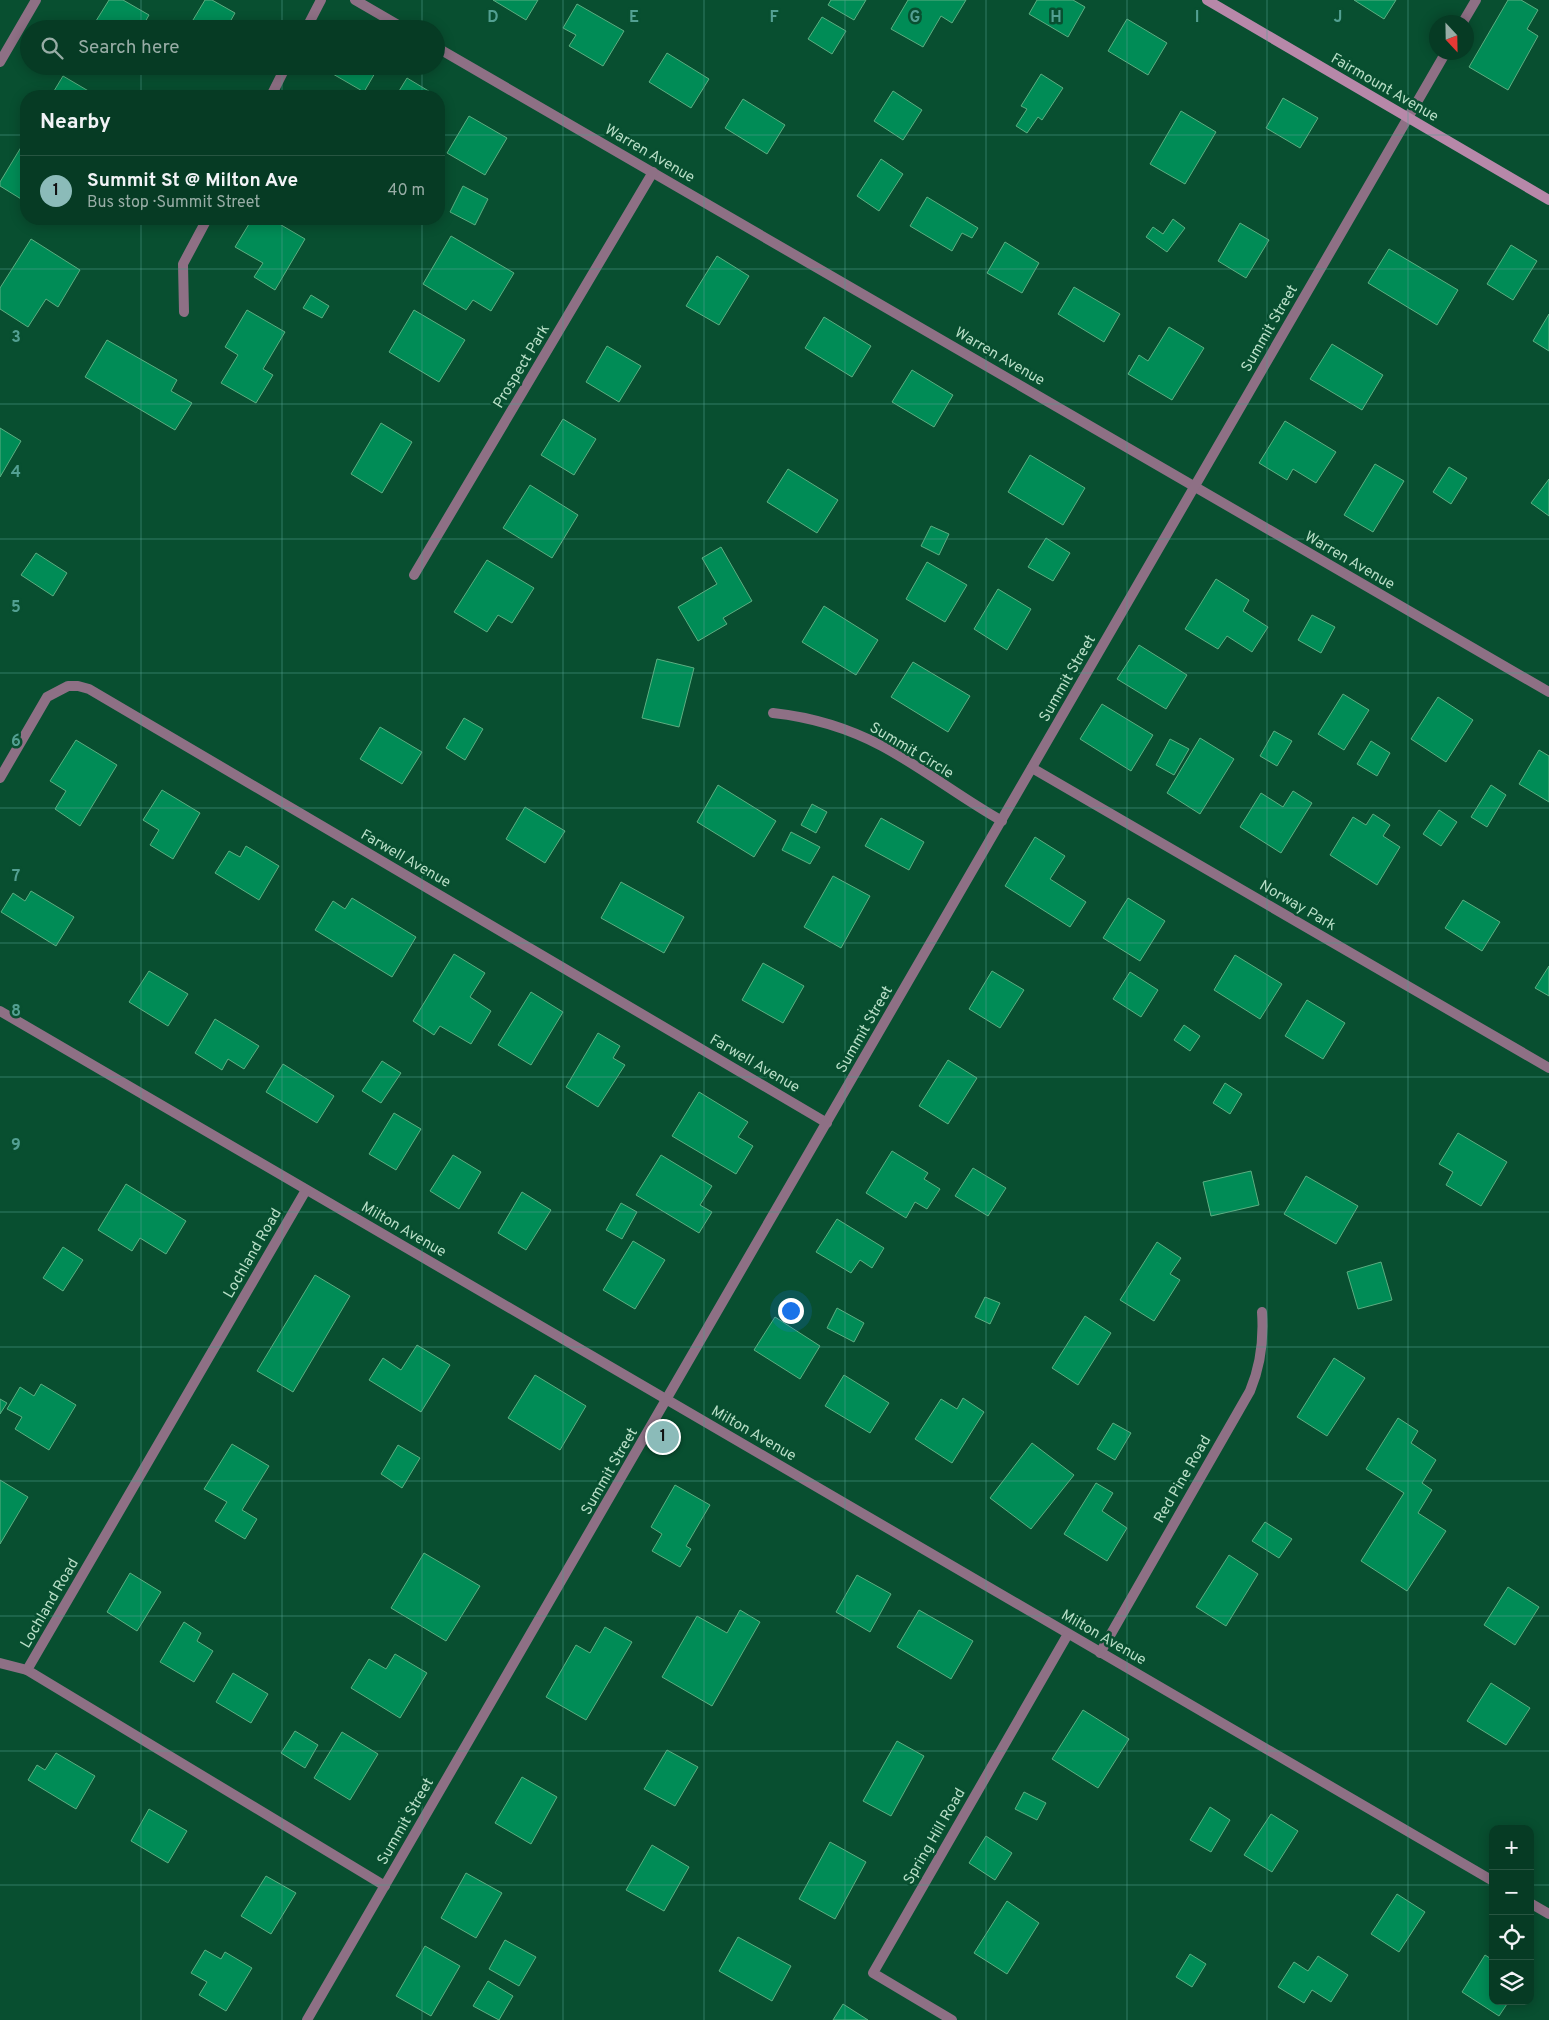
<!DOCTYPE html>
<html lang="en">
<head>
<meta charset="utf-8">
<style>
	body { margin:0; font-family:Overpass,sans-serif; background:#144631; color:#f1f3f6 }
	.controls { position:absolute; right:15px; bottom:15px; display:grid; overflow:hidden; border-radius:10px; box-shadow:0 2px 12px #0003 }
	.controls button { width:45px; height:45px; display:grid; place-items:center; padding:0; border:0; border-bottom:1px solid #275541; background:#063b24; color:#f1f3f6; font:25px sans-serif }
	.compass { position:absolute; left:1429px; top:15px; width:45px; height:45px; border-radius:50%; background:#063b24; box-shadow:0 2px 12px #0003; rotate:158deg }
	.you { position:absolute; left:790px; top:1310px; width:18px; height:18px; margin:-12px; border:4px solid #fff; border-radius:50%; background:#1a73e8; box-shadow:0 0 0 8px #1a73e833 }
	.badge { display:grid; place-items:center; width:32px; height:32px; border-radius:50%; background:#8bbbb9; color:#111; font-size:16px; font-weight:700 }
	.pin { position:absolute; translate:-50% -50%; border:2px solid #fff; box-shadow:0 1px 5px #0006 }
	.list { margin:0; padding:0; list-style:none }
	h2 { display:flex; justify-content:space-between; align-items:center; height:65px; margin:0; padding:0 20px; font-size:21px }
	h2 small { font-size:16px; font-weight:400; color:#98ada6 }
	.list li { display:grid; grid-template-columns:32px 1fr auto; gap:15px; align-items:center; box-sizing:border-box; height:70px; padding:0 20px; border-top:1px solid #275541 }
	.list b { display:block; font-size:19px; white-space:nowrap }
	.list p { margin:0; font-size:16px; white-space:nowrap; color:#98ada6 }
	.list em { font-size:16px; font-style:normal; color:#98ada6 }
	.icon { flex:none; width:28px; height:28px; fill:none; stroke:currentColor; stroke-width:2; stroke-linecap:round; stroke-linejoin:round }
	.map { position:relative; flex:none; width:1549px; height:2020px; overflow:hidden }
	.search { position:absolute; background:#063b24; box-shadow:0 2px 12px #0003; left:20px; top:20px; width:425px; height:55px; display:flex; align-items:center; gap:12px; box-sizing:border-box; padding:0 18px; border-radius:28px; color:#98ada6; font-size:19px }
	.panel { position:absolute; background:#063b24; box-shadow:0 2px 12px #0003; left:20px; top:90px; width:425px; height:135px; border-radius:20px }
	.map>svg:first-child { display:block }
	.building { fill:#008c56; stroke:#5cae81 }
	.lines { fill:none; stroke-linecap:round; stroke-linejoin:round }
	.lane { stroke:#8e7085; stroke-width:10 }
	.street { stroke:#8e7085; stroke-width:10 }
	.secondary { stroke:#b788a9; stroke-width:10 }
	.grid { fill:none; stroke:#53a092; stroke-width:1; stroke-opacity:0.55 }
	.labels { text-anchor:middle; stroke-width:5; stroke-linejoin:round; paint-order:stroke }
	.street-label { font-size:15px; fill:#b8dfc7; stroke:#084f30 }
	.grid-label { font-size:16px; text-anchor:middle; font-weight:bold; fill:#53a092; stroke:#084f30; stroke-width:5; stroke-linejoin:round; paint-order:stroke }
</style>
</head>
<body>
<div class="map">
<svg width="1549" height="2020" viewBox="0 0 1549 2020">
	<rect width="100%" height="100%" fill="#084f30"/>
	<g class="building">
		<polygon points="109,0 123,0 149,15 141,29 91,29"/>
		<polygon points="205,0 212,0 235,13 226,29 196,29 190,25"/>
		<polygon points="493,0 538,0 526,20"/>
		<polygon points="831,0 866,0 854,20 828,5"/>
		<polygon points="908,0 966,0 952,23 941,16 923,47 891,29"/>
		<polygon points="1037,0 1073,0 1085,7 1068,37 1029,14"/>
		<polygon points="1354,0 1396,0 1384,19"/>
		<polygon points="1508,0 1521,0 1538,10 1527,29 1538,36 1508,90 1469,67"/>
		<polygon points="577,4 624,31 603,66 569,46 576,35 563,28"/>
		<polygon points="822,17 846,31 832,54 808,39"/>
		<polygon points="1127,19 1167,43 1148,75 1108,51"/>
		<polygon points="667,53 709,79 691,108 649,82"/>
		<polygon points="126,66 145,66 140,74"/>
		<polygon points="328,66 379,66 364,92 326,70"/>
		<polygon points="1041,74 1063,88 1042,120 1038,117 1027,133 1016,126 1027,109 1021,106"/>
		<polygon points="63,76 97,96 51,96"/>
		<polygon points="407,78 437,96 396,96"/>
		<polygon points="893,91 922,110 903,140 874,121"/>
		<polygon points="1283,98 1318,118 1300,148 1266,128"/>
		<polygon points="743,99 785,125 767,154 725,128"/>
		<polygon points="1181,111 1216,132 1185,184 1150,164"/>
		<polygon points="469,116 507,138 485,175 447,153"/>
		<polygon points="26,139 26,202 0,186 0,182"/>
		<polygon points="881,159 903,174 879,211 857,196"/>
		<polygon points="463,186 488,199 475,225 450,212"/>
		<polygon points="927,197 978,228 972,238 962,233 952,251 910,226"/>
		<polygon points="252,219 271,219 305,239 275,290 254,277 263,263 235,247"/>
		<polygon points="1173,219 1185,228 1167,252 1146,237 1153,227 1163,234"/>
		<polygon points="1240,223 1269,240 1246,278 1218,261"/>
		<polygon points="451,236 514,273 491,311 473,300 466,310 423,284"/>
		<polygon points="31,239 80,270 58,307 46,299 28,327 0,309 0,288"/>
		<polygon points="1005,242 1039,263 1022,293 987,273"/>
		<polygon points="1511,245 1537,261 1513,300 1487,284"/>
		<polygon points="1389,249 1458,290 1437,325 1368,283"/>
		<polygon points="717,256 749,276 719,325 686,306"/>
		<polygon points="1074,287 1120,314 1104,342 1058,314"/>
		<polygon points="311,295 329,306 322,318 303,308"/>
		<polygon points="247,310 285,332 263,369 273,375 256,403 221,383 238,355 225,347"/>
		<polygon points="414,310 465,340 439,382 389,352"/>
		<polygon points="1549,314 1549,351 1533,341"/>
		<polygon points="824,317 871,346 852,377 805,348"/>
		<polygon points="1169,327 1204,348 1172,400 1128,374 1139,355 1148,361"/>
		<polygon points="107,340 177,380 171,391 192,403 175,430 85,377"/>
		<polygon points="1332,344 1383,375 1362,410 1310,379"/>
		<polygon points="607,346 641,366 619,402 586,382"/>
		<polygon points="912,370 953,395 934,427 892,402"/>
		<polygon points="563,419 596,439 574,475 541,455"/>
		<polygon points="1285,421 1336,452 1316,483 1293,469 1287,480 1259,463"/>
		<polygon points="381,423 412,442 382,493 351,474"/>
		<polygon points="0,428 21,441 0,477"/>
		<polygon points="1030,455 1085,488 1063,525 1008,492"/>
		<polygon points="1375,464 1404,481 1373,532 1344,515"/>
		<polygon points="1449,467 1467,478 1451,504 1433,492"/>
		<polygon points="788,469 838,500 817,533 767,502"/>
		<polygon points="1549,479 1549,516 1531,503"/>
		<polygon points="530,485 578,515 552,558 503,528"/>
		<polygon points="931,526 949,534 939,555 921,546"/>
		<polygon points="1046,538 1070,553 1053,581 1028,567"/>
		<polygon points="721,547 752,601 723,618 727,624 698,641 678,607 717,584 702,558"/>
		<polygon points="36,553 67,573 53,596 21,575"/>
		<polygon points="487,560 534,588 512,623 498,615 487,632 454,612"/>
		<polygon points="927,562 967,585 945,622 906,599"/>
		<polygon points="1216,579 1249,600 1243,611 1268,627 1252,652 1227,636 1218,649 1185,629"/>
		<polygon points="998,589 1031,609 1007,650 974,629"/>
		<polygon points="824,606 878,640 856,675 802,642"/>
		<polygon points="1312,615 1335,627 1321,653 1298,640"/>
		<polygon points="1139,645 1187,675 1166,709 1117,679"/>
		<polygon points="657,659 694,668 679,727 642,718"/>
		<polygon points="913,662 970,696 948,732 891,697"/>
		<polygon points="1343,694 1369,710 1344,750 1318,734"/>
		<polygon points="1438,697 1473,720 1446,762 1411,739"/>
		<polygon points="1102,704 1153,735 1131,771 1080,739"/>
		<polygon points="464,718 483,729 465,760 446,748"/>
		<polygon points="380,727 422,752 402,784 360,759"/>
		<polygon points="1274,731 1292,741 1277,766 1260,756"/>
		<polygon points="1200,738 1234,759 1200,814 1167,793"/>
		<polygon points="1170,739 1189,749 1174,775 1156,765"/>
		<polygon points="76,740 117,765 80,826 55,809 66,791 50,781"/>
		<polygon points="1371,741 1390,753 1377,776 1357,764"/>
		<polygon points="1539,750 1549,756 1549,802 1519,784"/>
		<polygon points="718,785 776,821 754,857 697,822"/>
		<polygon points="1491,785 1506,795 1487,827 1471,817"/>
		<polygon points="162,790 200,813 173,859 150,845 159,830 143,820"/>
		<polygon points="1293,791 1312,803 1281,853 1240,827 1261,793 1283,807"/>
		<polygon points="812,804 827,812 816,833 801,825"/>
		<polygon points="525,807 565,831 545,863 506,839"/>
		<polygon points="1439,810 1457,822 1441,846 1423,834"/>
		<polygon points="1373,814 1390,825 1383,836 1400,847 1377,885 1330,855 1353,817 1366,825"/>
		<polygon points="881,818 924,842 909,870 865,846"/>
		<polygon points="791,832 820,847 810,864 782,850"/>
		<polygon points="1035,837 1065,856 1050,879 1086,902 1070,927 1005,886"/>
		<polygon points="246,846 279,866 259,900 215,873 229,851 240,857"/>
		<polygon points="833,876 870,896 841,948 804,927"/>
		<polygon points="621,882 684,917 664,953 601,918"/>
		<polygon points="31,891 74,917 56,946 1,912 13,893 25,901"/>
		<polygon points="352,898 416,937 392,977 315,930 333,901 345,909"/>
		<polygon points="1128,898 1165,921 1140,961 1103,938"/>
		<polygon points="1463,900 1500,922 1482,951 1445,928"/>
		<polygon points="454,954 485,973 470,997 491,1011 471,1044 440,1026 434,1035 413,1021"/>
		<polygon points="1235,955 1282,984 1260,1019 1214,990"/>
		<polygon points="763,963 804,986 783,1023 742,1000"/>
		<polygon points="1549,966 1549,996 1535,988"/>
		<polygon points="149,971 188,994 168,1026 129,1002"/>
		<polygon points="992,971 1024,990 1000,1028 969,1009"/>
		<polygon points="1130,972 1158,990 1141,1017 1113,999"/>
		<polygon points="531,992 563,1012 531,1065 498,1045"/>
		<polygon points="1307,1000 1345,1023 1323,1059 1285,1036"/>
		<polygon points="215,1019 259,1046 244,1069 228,1059 222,1070 195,1053"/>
		<polygon points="1184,1025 1200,1036 1190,1051 1174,1040"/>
		<polygon points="598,1033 620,1046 613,1058 625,1065 598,1107 566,1087"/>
		<polygon points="948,1060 977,1078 948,1124 919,1106"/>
		<polygon points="382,1061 401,1073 381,1103 362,1091"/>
		<polygon points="283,1064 334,1096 317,1123 266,1092"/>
		<polygon points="1225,1083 1242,1094 1230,1114 1213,1103"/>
		<polygon points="699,1092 748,1122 738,1137 753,1146 736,1174 672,1136"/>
		<polygon points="394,1113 421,1129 396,1170 369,1154"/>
		<polygon points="1458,1133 1507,1162 1481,1206 1446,1185 1453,1172 1439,1164"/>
		<polygon points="892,1151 928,1173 924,1179 940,1189 927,1209 915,1202 906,1218 866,1193"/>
		<polygon points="453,1155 481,1172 459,1209 430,1191"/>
		<polygon points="661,1155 712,1186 700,1205 712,1212 699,1233 636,1195"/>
		<polygon points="973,1168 1006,1188 988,1216 955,1196"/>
		<polygon points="1251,1171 1259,1205 1211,1216 1203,1182"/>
		<polygon points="1306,1176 1358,1206 1336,1244 1284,1214"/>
		<polygon points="126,1184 186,1221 166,1254 140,1238 132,1251 98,1230"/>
		<polygon points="522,1192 551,1210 526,1250 498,1233"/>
		<polygon points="621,1203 637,1212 622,1239 606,1230"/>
		<polygon points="837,1219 884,1248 872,1268 860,1260 851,1273 816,1252"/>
		<polygon points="633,1241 665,1260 635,1309 603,1290"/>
		<polygon points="1157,1242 1181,1258 1170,1274 1180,1280 1154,1321 1120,1300"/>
		<polygon points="63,1247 83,1260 63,1291 43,1278"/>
		<polygon points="1381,1262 1392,1300 1358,1309 1347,1272"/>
		<polygon points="315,1275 350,1296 293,1392 257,1371"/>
		<polygon points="985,1297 1000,1303 990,1324 975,1317"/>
		<polygon points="837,1308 864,1323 854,1342 827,1328"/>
		<polygon points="1085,1316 1111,1333 1078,1385 1052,1368"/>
		<polygon points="775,1317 820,1346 800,1379 754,1350"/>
		<polygon points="417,1345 450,1365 421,1412 369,1380 383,1358 401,1370"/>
		<polygon points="1334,1358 1365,1378 1327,1436 1297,1417"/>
		<polygon points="535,1375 586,1406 560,1450 508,1418"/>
		<polygon points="844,1375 889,1403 870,1433 825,1406"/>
		<polygon points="41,1384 76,1405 49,1450 15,1429 22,1417 7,1409 20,1387 34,1396"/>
		<polygon points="963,1398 984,1412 952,1463 915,1439 941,1399 957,1409"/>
		<polygon points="0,1399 7,1403 0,1414"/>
		<polygon points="1398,1418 1418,1431 1411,1443 1436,1460 1422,1483 1432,1490 1418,1513 1446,1531 1407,1591 1361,1561 1404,1493 1366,1469"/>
		<polygon points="1113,1423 1131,1433 1115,1460 1097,1449"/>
		<polygon points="1032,1443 1074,1475 1031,1529 990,1498"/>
		<polygon points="232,1444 269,1466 242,1510 257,1519 245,1539 215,1521 227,1502 204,1489"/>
		<polygon points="398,1445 420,1458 402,1488 381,1474"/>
		<polygon points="0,1480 28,1497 0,1544"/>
		<polygon points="1096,1483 1113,1493 1102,1511 1127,1528 1107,1561 1064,1534"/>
		<polygon points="675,1485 710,1505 686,1546 691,1549 680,1567 652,1551 662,1534 651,1527"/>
		<polygon points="1265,1522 1292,1539 1279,1558 1252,1541"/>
		<polygon points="424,1553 480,1586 446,1641 391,1608"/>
		<polygon points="1229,1555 1258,1574 1226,1626 1196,1607"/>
		<polygon points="130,1573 161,1592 137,1631 107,1612"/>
		<polygon points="857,1575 891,1594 870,1632 836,1612"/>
		<polygon points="1508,1587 1539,1607 1515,1645 1484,1625"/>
		<polygon points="740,1610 760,1622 712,1706 662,1677 697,1616 727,1633"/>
		<polygon points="919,1610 973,1641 951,1679 897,1647"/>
		<polygon points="184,1622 201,1633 197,1641 213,1651 194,1682 160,1662"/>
		<polygon points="605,1627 632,1642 586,1720 546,1697 576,1645 590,1653"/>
		<polygon points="395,1654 427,1673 400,1718 351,1688 369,1659 386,1669"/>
		<polygon points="233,1673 268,1694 251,1723 216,1702"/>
		<polygon points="1491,1683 1530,1708 1506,1745 1467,1721"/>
		<polygon points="1083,1710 1129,1739 1098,1788 1052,1759"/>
		<polygon points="295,1731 318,1745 305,1768 281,1753"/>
		<polygon points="342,1732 378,1754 350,1800 314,1778"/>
		<polygon points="897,1741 924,1756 891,1816 863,1801"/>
		<polygon points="667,1750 698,1767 675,1806 644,1789"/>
		<polygon points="56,1753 95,1776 76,1809 28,1780 37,1765 45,1770"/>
		<polygon points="522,1777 557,1797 531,1844 495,1823"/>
		<polygon points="1024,1792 1046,1803 1037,1820 1015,1809"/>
		<polygon points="1210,1807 1230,1820 1211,1852 1190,1840"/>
		<polygon points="149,1809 187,1831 168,1863 131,1841"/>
		<polygon points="1271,1814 1298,1831 1272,1872 1244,1855"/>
		<polygon points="986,1836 1012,1853 995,1880 969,1863"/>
		<polygon points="830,1842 866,1862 835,1919 799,1899"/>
		<polygon points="652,1845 689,1867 664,1911 626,1890"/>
		<polygon points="466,1873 502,1893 476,1938 441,1918"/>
		<polygon points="266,1876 296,1893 271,1934 241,1916"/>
		<polygon points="1397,1894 1425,1912 1399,1952 1371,1934"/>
		<polygon points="1007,1901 1039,1923 1007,1974 974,1953"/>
		<polygon points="738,1937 791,1966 772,2001 719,1971"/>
		<polygon points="505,1940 536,1957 519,1986 489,1969"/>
		<polygon points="425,1946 460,1966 431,2016 396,1996"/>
		<polygon points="205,1950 221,1959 225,1952 252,1968 226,2011 199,1995 207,1982 191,1973"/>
		<polygon points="1190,1954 1206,1964 1192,1987 1176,1977"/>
		<polygon points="1485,1955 1493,1960 1493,2001 1509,2001 1499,2016 1462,1992"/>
		<polygon points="1318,1956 1348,1975 1331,2002 1312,1990 1304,2003 1278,1987 1294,1962 1308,1971"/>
		<polygon points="488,1981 513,1996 499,2020 473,2006"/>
		<polygon points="843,2004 868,2020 833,2020"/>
	</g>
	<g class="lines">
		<polyline class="lane" points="0,1663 27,1670"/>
		<g class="street">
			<polyline points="355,0 405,29"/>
			<polyline points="1463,22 1476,0"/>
			<polyline points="306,29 321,0"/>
			<polyline points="436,47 1549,692"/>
			<polyline points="0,62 36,0"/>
			<polyline points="271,96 286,66"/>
			<polyline points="184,312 183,264 207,219"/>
			<polyline points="414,575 653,172"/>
			<path d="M 773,713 C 810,717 848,728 882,746 C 923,768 961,798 1002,821"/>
			<polyline points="1032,768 1549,1068"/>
			<polyline points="0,778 47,697 68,686 78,686 89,689 827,1123"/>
			<polyline points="0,1011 1493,1881"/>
			<polyline points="306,1190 27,1670 385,1886"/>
			<path d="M 1100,1653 L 1250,1391 C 1261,1365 1264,1341 1262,1312"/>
			<polyline points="1530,1903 1549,1914"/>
			<polyline points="307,2020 1446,52"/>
			<polyline points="952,2020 873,1973 1068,1634"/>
		</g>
		<polyline class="secondary" points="1207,0 1549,200"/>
	</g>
	<path class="grid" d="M 141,0 L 141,29M 282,0 L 282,29M 422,0 L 422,29M 563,0 L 563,2020M 704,0 L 704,2020M 845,0 L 845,2020M 986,0 L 986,2020M 1127,0 L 1127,2020M 1267,0 L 1267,2020M 1408,0 L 1408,2020M 141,66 L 141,96M 282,66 L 282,96M 422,66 L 422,96M 0,135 L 26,135M 439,135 L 1549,135M 141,219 L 141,2020M 282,219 L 282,2020M 422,219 L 422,2020M 0,269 L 1549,269M 0,404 L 1549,404M 0,539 L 1549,539M 0,673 L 1549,673M 0,808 L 1549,808M 0,943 L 1549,943M 0,1077 L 1549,1077M 0,1212 L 1549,1212M 0,1347 L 1549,1347M 0,1481 L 1549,1481M 0,1616 L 1549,1616M 0,1751 L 1549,1751M 0,1885 L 1493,1885M 1530,1885 L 1549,1885"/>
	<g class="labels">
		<g class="street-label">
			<text transform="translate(1385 87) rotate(30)" y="5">Fairmount Avenue</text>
			<text transform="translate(650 153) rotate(30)" y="5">Warren Avenue</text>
			<text transform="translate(1269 328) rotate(-60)" y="5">Summit Street</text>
			<text transform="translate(1000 356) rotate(30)" y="5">Warren Avenue</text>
			<text transform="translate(521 366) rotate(-59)" y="5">Prospect Park</text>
			<text transform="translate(1350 560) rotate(30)" y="5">Warren Avenue</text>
			<text transform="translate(1067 678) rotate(-60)" y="5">Summit Street</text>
			<text transform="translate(912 750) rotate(31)" y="5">Summit Circle</text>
			<text transform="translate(406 858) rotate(30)" y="5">Farwell Avenue</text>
			<text transform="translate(1298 905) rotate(30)" y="5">Norway Park</text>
			<text transform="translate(864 1029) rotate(-60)" y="5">Summit Street</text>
			<text transform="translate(755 1063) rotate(30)" y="5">Farwell Avenue</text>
			<text transform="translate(404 1229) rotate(30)" y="5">Milton Avenue</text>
			<text transform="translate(252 1253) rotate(-60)" y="5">Lochland Road</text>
			<text transform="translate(754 1433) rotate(30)" y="5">Milton Avenue</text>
			<text transform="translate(609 1471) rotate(-60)" y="5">Summit Street</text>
			<text transform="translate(1182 1479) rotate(-60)" y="5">Red Pine Road</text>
			<text transform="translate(49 1603) rotate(-60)" y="5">Lochland Road</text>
			<text transform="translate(1104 1637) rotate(30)" y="5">Milton Avenue</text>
			<text transform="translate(405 1821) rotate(-60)" y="5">Summit Street</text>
			<text transform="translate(934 1836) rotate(-60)" y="5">Spring Hill Road</text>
		</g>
	</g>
	<g class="grid-label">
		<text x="493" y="22">D</text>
		<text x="634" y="22">E</text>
		<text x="774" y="22">F</text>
		<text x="915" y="22">G</text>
		<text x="1056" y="22">H</text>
		<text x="1197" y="22">I</text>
		<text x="1338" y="22">J</text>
		<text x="16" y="342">3</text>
		<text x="16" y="477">4</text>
		<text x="16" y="612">5</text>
		<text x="16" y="746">6</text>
		<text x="16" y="881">7</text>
		<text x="16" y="1016">8</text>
		<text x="16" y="1150">9</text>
	</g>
</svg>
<div class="controls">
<button>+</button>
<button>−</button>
<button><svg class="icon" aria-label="locate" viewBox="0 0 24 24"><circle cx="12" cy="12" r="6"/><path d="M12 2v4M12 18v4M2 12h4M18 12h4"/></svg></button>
<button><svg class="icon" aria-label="layers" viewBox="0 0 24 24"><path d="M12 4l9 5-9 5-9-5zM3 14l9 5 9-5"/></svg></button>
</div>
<svg class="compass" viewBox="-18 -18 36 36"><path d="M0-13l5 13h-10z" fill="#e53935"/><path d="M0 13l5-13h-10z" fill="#98ada6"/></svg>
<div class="you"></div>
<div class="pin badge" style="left:663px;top:1437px">1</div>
<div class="search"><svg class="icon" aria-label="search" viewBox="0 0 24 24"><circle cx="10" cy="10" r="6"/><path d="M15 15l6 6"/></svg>Search here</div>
<section class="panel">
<h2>Nearby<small></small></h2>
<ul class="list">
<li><span class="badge">1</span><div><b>Summit St @ Milton Ave</b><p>Bus stop · Summit Street</p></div><em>40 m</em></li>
</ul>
</section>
</div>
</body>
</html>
